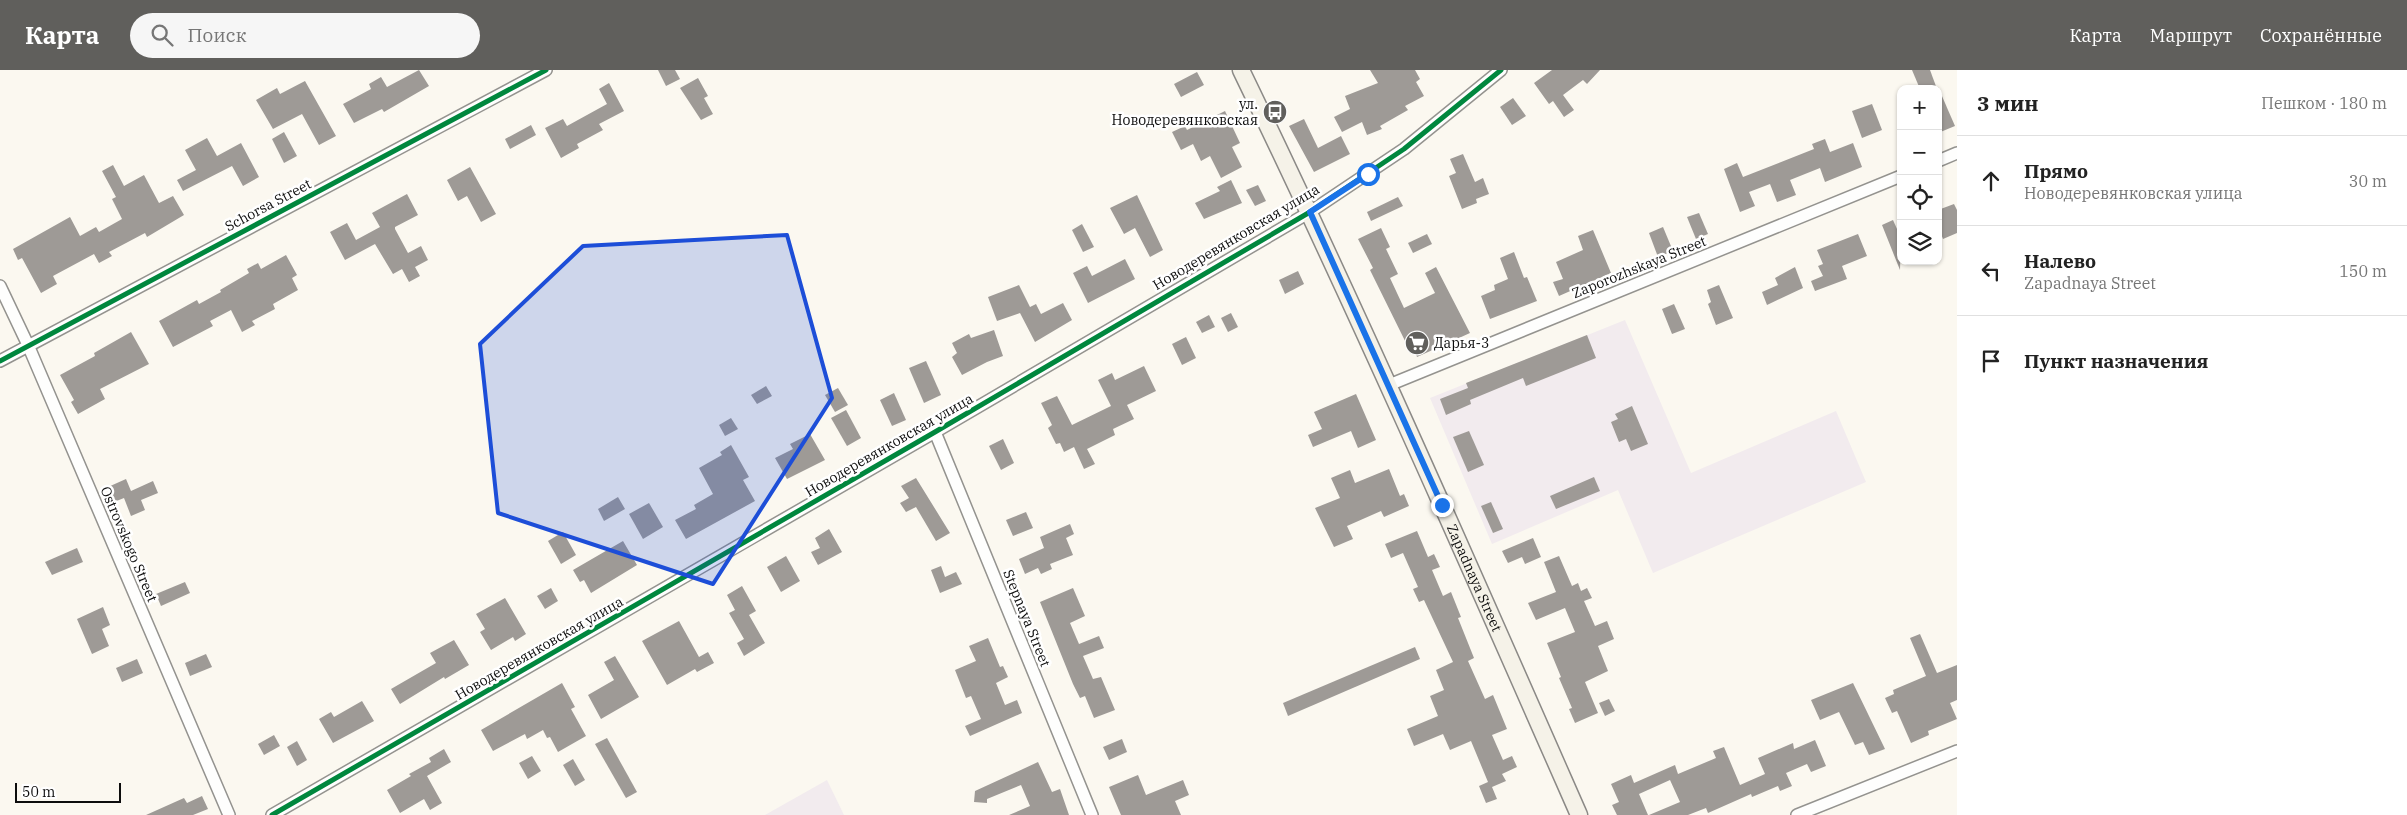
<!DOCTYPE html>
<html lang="ru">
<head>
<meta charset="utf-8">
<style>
	body { margin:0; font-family:"IBM Plex Serif",serif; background:#f6f6f6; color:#222 }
	.controls { position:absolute; right:15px; top:15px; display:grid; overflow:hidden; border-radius:10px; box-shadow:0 1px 4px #0004 }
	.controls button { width:45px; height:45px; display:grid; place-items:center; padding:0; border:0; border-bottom:1px solid #e0e0e0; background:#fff; color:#222; font:25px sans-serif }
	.scale { position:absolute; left:15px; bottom:12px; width:106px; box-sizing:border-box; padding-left:5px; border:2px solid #0d0d0d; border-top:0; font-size:14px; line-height:18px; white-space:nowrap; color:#0d0d0d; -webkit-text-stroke:4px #fff; paint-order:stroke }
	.stop { position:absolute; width:15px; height:15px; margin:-11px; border:4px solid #1a73e8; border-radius:50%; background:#fff }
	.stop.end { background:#1a73e8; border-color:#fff; box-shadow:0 1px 5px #0008 }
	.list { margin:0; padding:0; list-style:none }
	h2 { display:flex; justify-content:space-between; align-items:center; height:65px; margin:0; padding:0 20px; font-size:21px }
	h2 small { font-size:16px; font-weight:400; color:#767676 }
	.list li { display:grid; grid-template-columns:32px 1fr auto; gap:15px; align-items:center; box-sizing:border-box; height:90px; padding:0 20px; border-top:1px solid #e0e0e0 }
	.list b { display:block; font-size:19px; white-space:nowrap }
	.list p { margin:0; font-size:16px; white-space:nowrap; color:#767676 }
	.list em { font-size:16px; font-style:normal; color:#767676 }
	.icon { flex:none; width:28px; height:28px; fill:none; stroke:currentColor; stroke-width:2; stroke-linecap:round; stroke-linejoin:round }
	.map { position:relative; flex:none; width:1957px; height:745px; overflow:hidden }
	header { display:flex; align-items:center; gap:30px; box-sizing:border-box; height:70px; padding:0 25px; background:#605f5c; color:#fff }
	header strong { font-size:24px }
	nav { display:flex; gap:28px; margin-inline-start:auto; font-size:18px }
	.search { width:350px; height:45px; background:#f6f6f6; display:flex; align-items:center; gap:12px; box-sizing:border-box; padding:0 18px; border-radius:28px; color:#767676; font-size:19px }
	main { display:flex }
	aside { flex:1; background:#fff }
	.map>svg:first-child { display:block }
	.industrial { fill:#f2ebee }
	.building { fill:#9e9a96 }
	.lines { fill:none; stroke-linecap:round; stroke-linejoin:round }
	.street-casing { stroke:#94938f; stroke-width:14 }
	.secondary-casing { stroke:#8b8986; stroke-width:19 }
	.street { stroke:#fefefd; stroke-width:11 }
	.secondary { stroke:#f5f2e8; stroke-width:16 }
	.cycleway-casing { stroke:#fff; stroke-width:8 }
	.cycleway { stroke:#00873e; stroke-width:5 }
	.route { stroke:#1a73e8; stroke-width:6 }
	.marked { fill:#1d4ed8; fill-opacity:0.2; stroke:#1d4ed8; stroke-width:4; stroke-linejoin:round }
	.labels { text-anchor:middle; stroke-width:5; stroke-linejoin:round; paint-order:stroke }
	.poi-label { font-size:14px; fill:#0d0d0d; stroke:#fff; text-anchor:end }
	.street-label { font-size:14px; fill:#0d0d0d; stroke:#fff }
</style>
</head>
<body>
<header>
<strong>Карта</strong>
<div class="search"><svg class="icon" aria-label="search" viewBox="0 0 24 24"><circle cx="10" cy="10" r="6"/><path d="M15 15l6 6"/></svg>Поиск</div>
<nav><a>Карта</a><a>Маршрут</a><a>Сохранённые</a></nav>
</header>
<main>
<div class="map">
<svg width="1957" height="745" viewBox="0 0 1957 745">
	<rect width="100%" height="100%" fill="#fbf8f0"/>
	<g class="industrial">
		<polygon points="1625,250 1691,403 1836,341 1866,412 1653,503 1618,420 1492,474 1430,328"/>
		<polygon points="827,710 844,745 765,745"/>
	</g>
	<g class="building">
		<polygon points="419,0 429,16 384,42 382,39 354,53 343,34 371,19 369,14 381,7 387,17"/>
		<polygon points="658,0 675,0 680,9 666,16"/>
		<polygon points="1370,0 1415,0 1420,9 1416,12 1424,26 1405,36 1408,40 1380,56 1382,59 1367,65 1362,52 1342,62 1334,47 1350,39 1345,26 1378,13"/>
		<polygon points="1552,0 1600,0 1587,14 1583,10 1563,25 1574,40 1564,47 1553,31 1549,34 1534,13"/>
		<polygon points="1912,0 1930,0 1937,19 1920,19"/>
		<polygon points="1197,2 1204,15 1181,27 1174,14"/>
		<polygon points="698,8 708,26 704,28 713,44 701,50 680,18"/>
		<polygon points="305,11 336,66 319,75 302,44 273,59 256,30 277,18 280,24"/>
		<polygon points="609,13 624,41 599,54 603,60 577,74 579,78 561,88 545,58 563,49 567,56 607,34 599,19"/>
		<polygon points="1938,17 1955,56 1938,63"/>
		<polygon points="1513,28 1526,46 1512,55 1500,37"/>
		<polygon points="1872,34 1882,60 1862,68 1852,41"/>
		<polygon points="1225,41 1240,73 1232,77 1242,97 1221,108 1210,86 1201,91 1193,74 1181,80 1172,62 1185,56 1187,60"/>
		<polygon points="1304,49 1318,78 1341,66 1350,84 1314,102 1289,56"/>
		<polygon points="531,55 536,65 510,79 505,69"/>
		<polygon points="284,62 297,86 284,93 272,69"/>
		<polygon points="207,68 217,86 241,73 259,107 243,116 232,96 183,121 177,110 196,100 185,80"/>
		<polygon points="1825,69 1830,82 1853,73 1862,97 1825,112 1820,98 1790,110 1796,125 1777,132 1770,114 1749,122 1755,136 1740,142 1724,99 1737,93 1743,107 1814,79 1812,74"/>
		<polygon points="1463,84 1475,112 1483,108 1489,124 1476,129 1477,133 1462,139 1449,106 1456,103 1450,89"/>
		<polygon points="113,95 124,116 144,105 159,133 173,126 184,145 147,167 145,163 109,182 112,186 99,193 94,184 53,206 57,214 41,223 22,188 18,190 13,179 70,147 80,166 96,157 99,162 122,149 112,129 116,127 102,101"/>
		<polygon points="470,97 496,144 481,152 467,126 458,131 447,110"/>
		<polygon points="1231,110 1242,133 1204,149 1195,133 1220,121 1217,117"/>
		<polygon points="1258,115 1266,131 1255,136 1246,120"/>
		<polygon points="407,124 418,145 395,157 395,159 408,183 421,176 428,190 415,197 420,206 409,212 402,199 393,204 375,174 345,190 330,162 347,153 356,170 380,157 372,143"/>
		<polygon points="1137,125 1163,180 1150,187 1135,158 1124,164 1110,138"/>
		<polygon points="1398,127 1403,136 1371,151 1367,142"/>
		<polygon points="1954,134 1957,140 1957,163 1943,169 1938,156 1938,140"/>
		<polygon points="1699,143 1708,164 1696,169 1687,147"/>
		<polygon points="1893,150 1901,168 1900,200 1882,155"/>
		<polygon points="1082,154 1094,177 1083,182 1072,160"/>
		<polygon points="1663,157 1673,181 1658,187 1649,163"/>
		<polygon points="1381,158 1390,177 1386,179 1398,204 1390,208 1404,238 1435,223 1425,203 1436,197 1470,263 1417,287 1414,279 1410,281 1370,200 1373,198 1358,169"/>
		<polygon points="1593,160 1611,203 1559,226 1553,212 1563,209 1556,192 1583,180 1578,166"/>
		<polygon points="1427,164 1432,174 1413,183 1408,173"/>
		<polygon points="1858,164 1867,186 1842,196 1847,209 1815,221 1811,211 1823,206 1818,196 1823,194 1817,180"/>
		<polygon points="1514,182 1524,208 1527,207 1537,231 1490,249 1481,226 1495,220 1494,215 1508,209 1500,188"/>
		<polygon points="286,185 297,205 292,208 298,220 273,234 275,239 252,251 255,255 242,262 231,240 210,251 213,256 173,277 159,251 197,230 199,234 221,222 220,220 249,203 247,199 258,193 261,199"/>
		<polygon points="1125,189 1135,209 1088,233 1073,203 1087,196 1092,206"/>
		<polygon points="1795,197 1803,218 1767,235 1762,222 1778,215 1775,208"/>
		<polygon points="1298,201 1304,214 1285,224 1279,210"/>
		<polygon points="1019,215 1030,237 1036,234 1041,244 1063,233 1072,250 1035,272 1020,243 997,251 988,227"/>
		<polygon points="1719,215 1733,248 1716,255 1708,234 1711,232 1707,220"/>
		<polygon points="1674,234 1685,259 1672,264 1662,239"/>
		<polygon points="1231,243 1238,257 1228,262 1221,248"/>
		<polygon points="1209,245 1215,257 1202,263 1196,252"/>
		<polygon points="994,260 1003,286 987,292 962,305 952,287 957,283 952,273 969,264 971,268"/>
		<polygon points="131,262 149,294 100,319 105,329 78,344 71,332 74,330 60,305 95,286 94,283"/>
		<polygon points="1587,265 1596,288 1526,316 1523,308 1470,330 1471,334 1446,345 1440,329 1468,318 1466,313"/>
		<polygon points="1186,267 1196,288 1182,295 1172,274"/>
		<polygon points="926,291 941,325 924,333 909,298"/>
		<polygon points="1144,296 1156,321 1127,335 1134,349 1113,359 1115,365 1087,379 1095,394 1084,399 1074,377 1064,382 1060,373 1056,374 1048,358 1052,355 1041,333 1057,326 1072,355 1111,336 1098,310 1112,303 1115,310"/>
		<polygon points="766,316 772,326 757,334 751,325"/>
		<polygon points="838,318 848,335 835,342 825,325"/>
		<polygon points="894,323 906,350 892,356 880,330"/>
		<polygon points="1356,324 1376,370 1358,378 1351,361 1313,377 1308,365 1322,359 1314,342"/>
		<polygon points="1632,336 1648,374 1631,381 1626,369 1619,372 1611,352 1618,349 1615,344"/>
		<polygon points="846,340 861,368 847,376 831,348"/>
		<polygon points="731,348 738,359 725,366 719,355"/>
		<polygon points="1469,361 1484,395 1468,402 1453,367"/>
		<polygon points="810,364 825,390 787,409 775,388 793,379 790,374"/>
		<polygon points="1003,369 1014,393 1001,400 989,376"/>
		<polygon points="731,375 749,407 743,410 755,431 686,469 675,450 696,439 694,435 713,424 699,398 722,385 720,382"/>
		<polygon points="1389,399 1400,426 1404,424 1409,436 1384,447 1381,441 1347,456 1353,469 1334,477 1315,438 1340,428 1331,408 1350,400 1355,413"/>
		<polygon points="1594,407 1600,421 1556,439 1550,426"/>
		<polygon points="916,408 950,463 936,471 916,437 906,442 900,433 909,428 901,416"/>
		<polygon points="126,409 131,421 153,411 158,423 141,430 145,440 131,446 124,428 114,432 108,417"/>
		<polygon points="618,427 625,439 604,451 598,439"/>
		<polygon points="1491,432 1503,459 1493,463 1481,436"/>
		<polygon points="649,433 663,457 643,469 629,444"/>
		<polygon points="1026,442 1033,458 1013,466 1006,450"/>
		<polygon points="1070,454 1074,464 1066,468 1073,485 1050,494 1052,499 1041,504 1038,498 1025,504 1019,489 1044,478 1040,467"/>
		<polygon points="829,459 842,482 818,495 811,482 820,478 815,468"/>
		<polygon points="1417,461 1428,487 1434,484 1440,497 1432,500 1443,526 1451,522 1461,547 1458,548 1474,588 1468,591 1485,629 1493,625 1507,659 1492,665 1503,690 1512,686 1517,697 1502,704 1506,711 1492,717 1497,729 1486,733 1479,716 1488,712 1471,671 1450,680 1443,664 1414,676 1407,659 1438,646 1430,626 1444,620 1436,600 1453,592 1424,530 1419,532 1413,519 1418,517 1403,483 1391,488 1385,474"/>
		<polygon points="563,462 576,485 561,494 548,471"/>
		<polygon points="1533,468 1541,487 1525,494 1522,487 1508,493 1502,481"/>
		<polygon points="623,471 637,495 591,523 584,510 580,512 573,500"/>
		<polygon points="77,478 83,492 52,505 45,492"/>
		<polygon points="786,486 800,511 781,522 767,497"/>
		<polygon points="1559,486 1572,516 1578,513 1581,521 1587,518 1592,528 1584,531 1595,556 1607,551 1614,569 1598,576 1608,601 1585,612 1598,643 1575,653 1569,639 1572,638 1559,608 1561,607 1547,573 1575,562 1565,538 1536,550 1528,533 1556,522 1544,492"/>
		<polygon points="941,496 945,507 956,502 962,514 940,523 931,500"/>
		<polygon points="185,512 190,523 161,536 156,524"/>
		<polygon points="742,516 756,541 749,545 765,573 744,586 737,573 744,569 729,543 735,540 727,525"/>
		<polygon points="551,518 558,531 545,539 537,526"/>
		<polygon points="1073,518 1085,546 1070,553 1079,574 1099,566 1104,578 1083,586 1093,609 1101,607 1115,640 1094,648 1085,626 1080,628 1073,614 1040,532"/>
		<polygon points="505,528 526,564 515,571 513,567 491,580 480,562 485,559 476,544"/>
		<polygon points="103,537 110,555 102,559 109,576 92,584 77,549"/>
		<polygon points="679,551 699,587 708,582 714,593 697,602 695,599 667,615 642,571"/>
		<polygon points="1920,564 1937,603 1957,595 1957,630 1950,633 1957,649 1928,661 1929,665 1911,673 1897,641 1892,643 1885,628 1894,624 1893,620 1926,606 1910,568"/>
		<polygon points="988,568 1000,597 1003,596 1008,607 996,613 1005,635 1017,630 1022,643 970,666 965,656 981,649 971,626 966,628 955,600 976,591 969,576"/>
		<polygon points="454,570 469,595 445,609 444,607 400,634 391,619 436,593 430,583"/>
		<polygon points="1415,577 1420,589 1288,646 1283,633"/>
		<polygon points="206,584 212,597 190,606 185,593"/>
		<polygon points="615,586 639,627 601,649 588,625 614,610 604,592"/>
		<polygon points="137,589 143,603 122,612 116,598"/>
		<polygon points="562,613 575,637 571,639 586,666 558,682 550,667 547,668 543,660 527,669 525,664 493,681 481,660"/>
		<polygon points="1853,613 1885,679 1869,685 1863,672 1855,675 1839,642 1820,650 1811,630"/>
		<polygon points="1609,629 1615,641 1605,646 1599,633"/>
		<polygon points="362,631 374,651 333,673 319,649 331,642 334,647"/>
		<polygon points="274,665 280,676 264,685 258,674"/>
		<polygon points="607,668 637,722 626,728 595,674"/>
		<polygon points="1122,669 1127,682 1109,690 1103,677"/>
		<polygon points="1815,670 1826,696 1811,702 1807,694 1786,703 1792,716 1780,721 1778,716 1752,727 1751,724 1708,743 1706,738 1688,745 1649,745 1680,732 1670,710 1639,724 1648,745 1617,745 1612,735 1619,732 1611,714 1631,705 1634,713 1675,695 1678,704 1716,688 1713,681 1724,677 1740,715 1765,704 1758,688 1793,673 1794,679"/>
		<polygon points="297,671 307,690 297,696 287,677"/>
		<polygon points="444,679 451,692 427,706 442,733 430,740 424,729 400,743 387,720 411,706 409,704 431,692 429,688"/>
		<polygon points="532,686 541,701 528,709 519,693"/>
		<polygon points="573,689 585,710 575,716 563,695"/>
		<polygon points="1038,692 1052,722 1060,719 1069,745 1009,745 1030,736 1021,715 987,729 987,733 974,732 975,721"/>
		<polygon points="1138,705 1146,725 1183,710 1189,725 1175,731 1181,745 1121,745 1109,717"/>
		<polygon points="202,726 208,739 193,745 146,745 184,728 187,733"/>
	</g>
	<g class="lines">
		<g class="street-casing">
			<g id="street">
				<polyline points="1938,91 1957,83"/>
				<polyline points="0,216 28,275 229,745"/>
				<polyline points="0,291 546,0"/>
				<polyline points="1389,315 1901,106"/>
				<polyline points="935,362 1092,745"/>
				<polyline points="272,745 935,362 1310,142 1404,79 1501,0"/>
				<polyline points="1797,745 1957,681"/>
			</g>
		</g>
		<g class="secondary-casing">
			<g id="secondary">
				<path id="s1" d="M 1241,0 C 1360,246 1469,495 1579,745"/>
			</g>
		</g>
		<use href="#street" class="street"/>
		<use href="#secondary" class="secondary"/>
		<g class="cycleway-casing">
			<g id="cycleway">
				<polyline points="0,291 546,0"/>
				<polyline points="272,745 935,362 1310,142 1404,79 1501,0"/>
			</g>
		</g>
		<use href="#cycleway" class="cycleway"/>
	</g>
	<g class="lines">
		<polyline class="route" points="1368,104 1310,142 1442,435"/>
	</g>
	<path class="marked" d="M 787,165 L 832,328 L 713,514 L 498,443 L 480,274 L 583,176 Z"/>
	<defs>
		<g id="bus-disc" transform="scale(1.25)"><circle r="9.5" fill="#605f5c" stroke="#fff"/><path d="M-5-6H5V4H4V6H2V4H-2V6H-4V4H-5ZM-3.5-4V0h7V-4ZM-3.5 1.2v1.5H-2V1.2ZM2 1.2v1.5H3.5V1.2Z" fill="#fff"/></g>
		<g id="supermarket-disc" transform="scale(1.25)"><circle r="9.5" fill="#605f5c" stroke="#fff"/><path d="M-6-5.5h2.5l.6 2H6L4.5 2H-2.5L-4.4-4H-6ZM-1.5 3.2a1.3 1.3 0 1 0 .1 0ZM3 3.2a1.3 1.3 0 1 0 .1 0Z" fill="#fff"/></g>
	</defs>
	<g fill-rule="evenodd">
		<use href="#bus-disc" x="1275" y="42"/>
		<use href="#supermarket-disc" x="1417" y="273"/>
	</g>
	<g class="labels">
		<g class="poi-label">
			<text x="1258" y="39">ул.<tspan x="1258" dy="16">Новодеревянковская</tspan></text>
			<text x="1434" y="278" text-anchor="start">Дарья-3</text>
		</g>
		<g class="street-label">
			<text transform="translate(268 135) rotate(-28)" y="5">Schorsa Street</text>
			<text transform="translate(1236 167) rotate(-31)" y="5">Новодеревянковская улица</text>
			<text transform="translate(1639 197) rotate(-22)" y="5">Zaporozhskaya Street</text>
			<text transform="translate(889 375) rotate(-30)" y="5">Новодеревянковская улица</text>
			<text transform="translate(129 474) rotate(67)" y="5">Ostrovskogo Street</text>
			<text dy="5" stroke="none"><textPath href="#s1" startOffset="559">Zapadnaya Street</textPath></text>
			<text transform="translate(1027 548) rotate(68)" y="5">Stepnaya Street</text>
			<text transform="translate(539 578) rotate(-30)" y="5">Новодеревянковская улица</text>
		</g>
	</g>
</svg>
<div class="controls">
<button>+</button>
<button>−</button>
<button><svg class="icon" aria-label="locate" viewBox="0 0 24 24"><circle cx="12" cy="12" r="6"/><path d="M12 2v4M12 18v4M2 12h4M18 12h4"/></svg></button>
<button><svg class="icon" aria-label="layers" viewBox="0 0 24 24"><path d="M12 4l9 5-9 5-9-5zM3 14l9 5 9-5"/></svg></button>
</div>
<div class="scale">50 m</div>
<div class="stop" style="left:1368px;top:104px"></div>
<div class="stop end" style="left:1442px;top:435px"></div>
</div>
<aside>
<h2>3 мин<small>Пешком · 180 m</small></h2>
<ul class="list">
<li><svg class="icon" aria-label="ahead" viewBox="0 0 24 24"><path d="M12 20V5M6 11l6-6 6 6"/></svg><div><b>Прямо</b><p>Новодеревянковская улица</p></div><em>30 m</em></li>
<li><svg class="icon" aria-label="left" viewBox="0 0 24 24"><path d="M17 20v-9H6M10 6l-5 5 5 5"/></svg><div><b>Налево</b><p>Zapadnaya Street</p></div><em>150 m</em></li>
<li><svg class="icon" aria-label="arrive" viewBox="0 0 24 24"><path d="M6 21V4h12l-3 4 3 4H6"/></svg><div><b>Пункт назначения</b></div></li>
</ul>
</aside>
</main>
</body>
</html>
